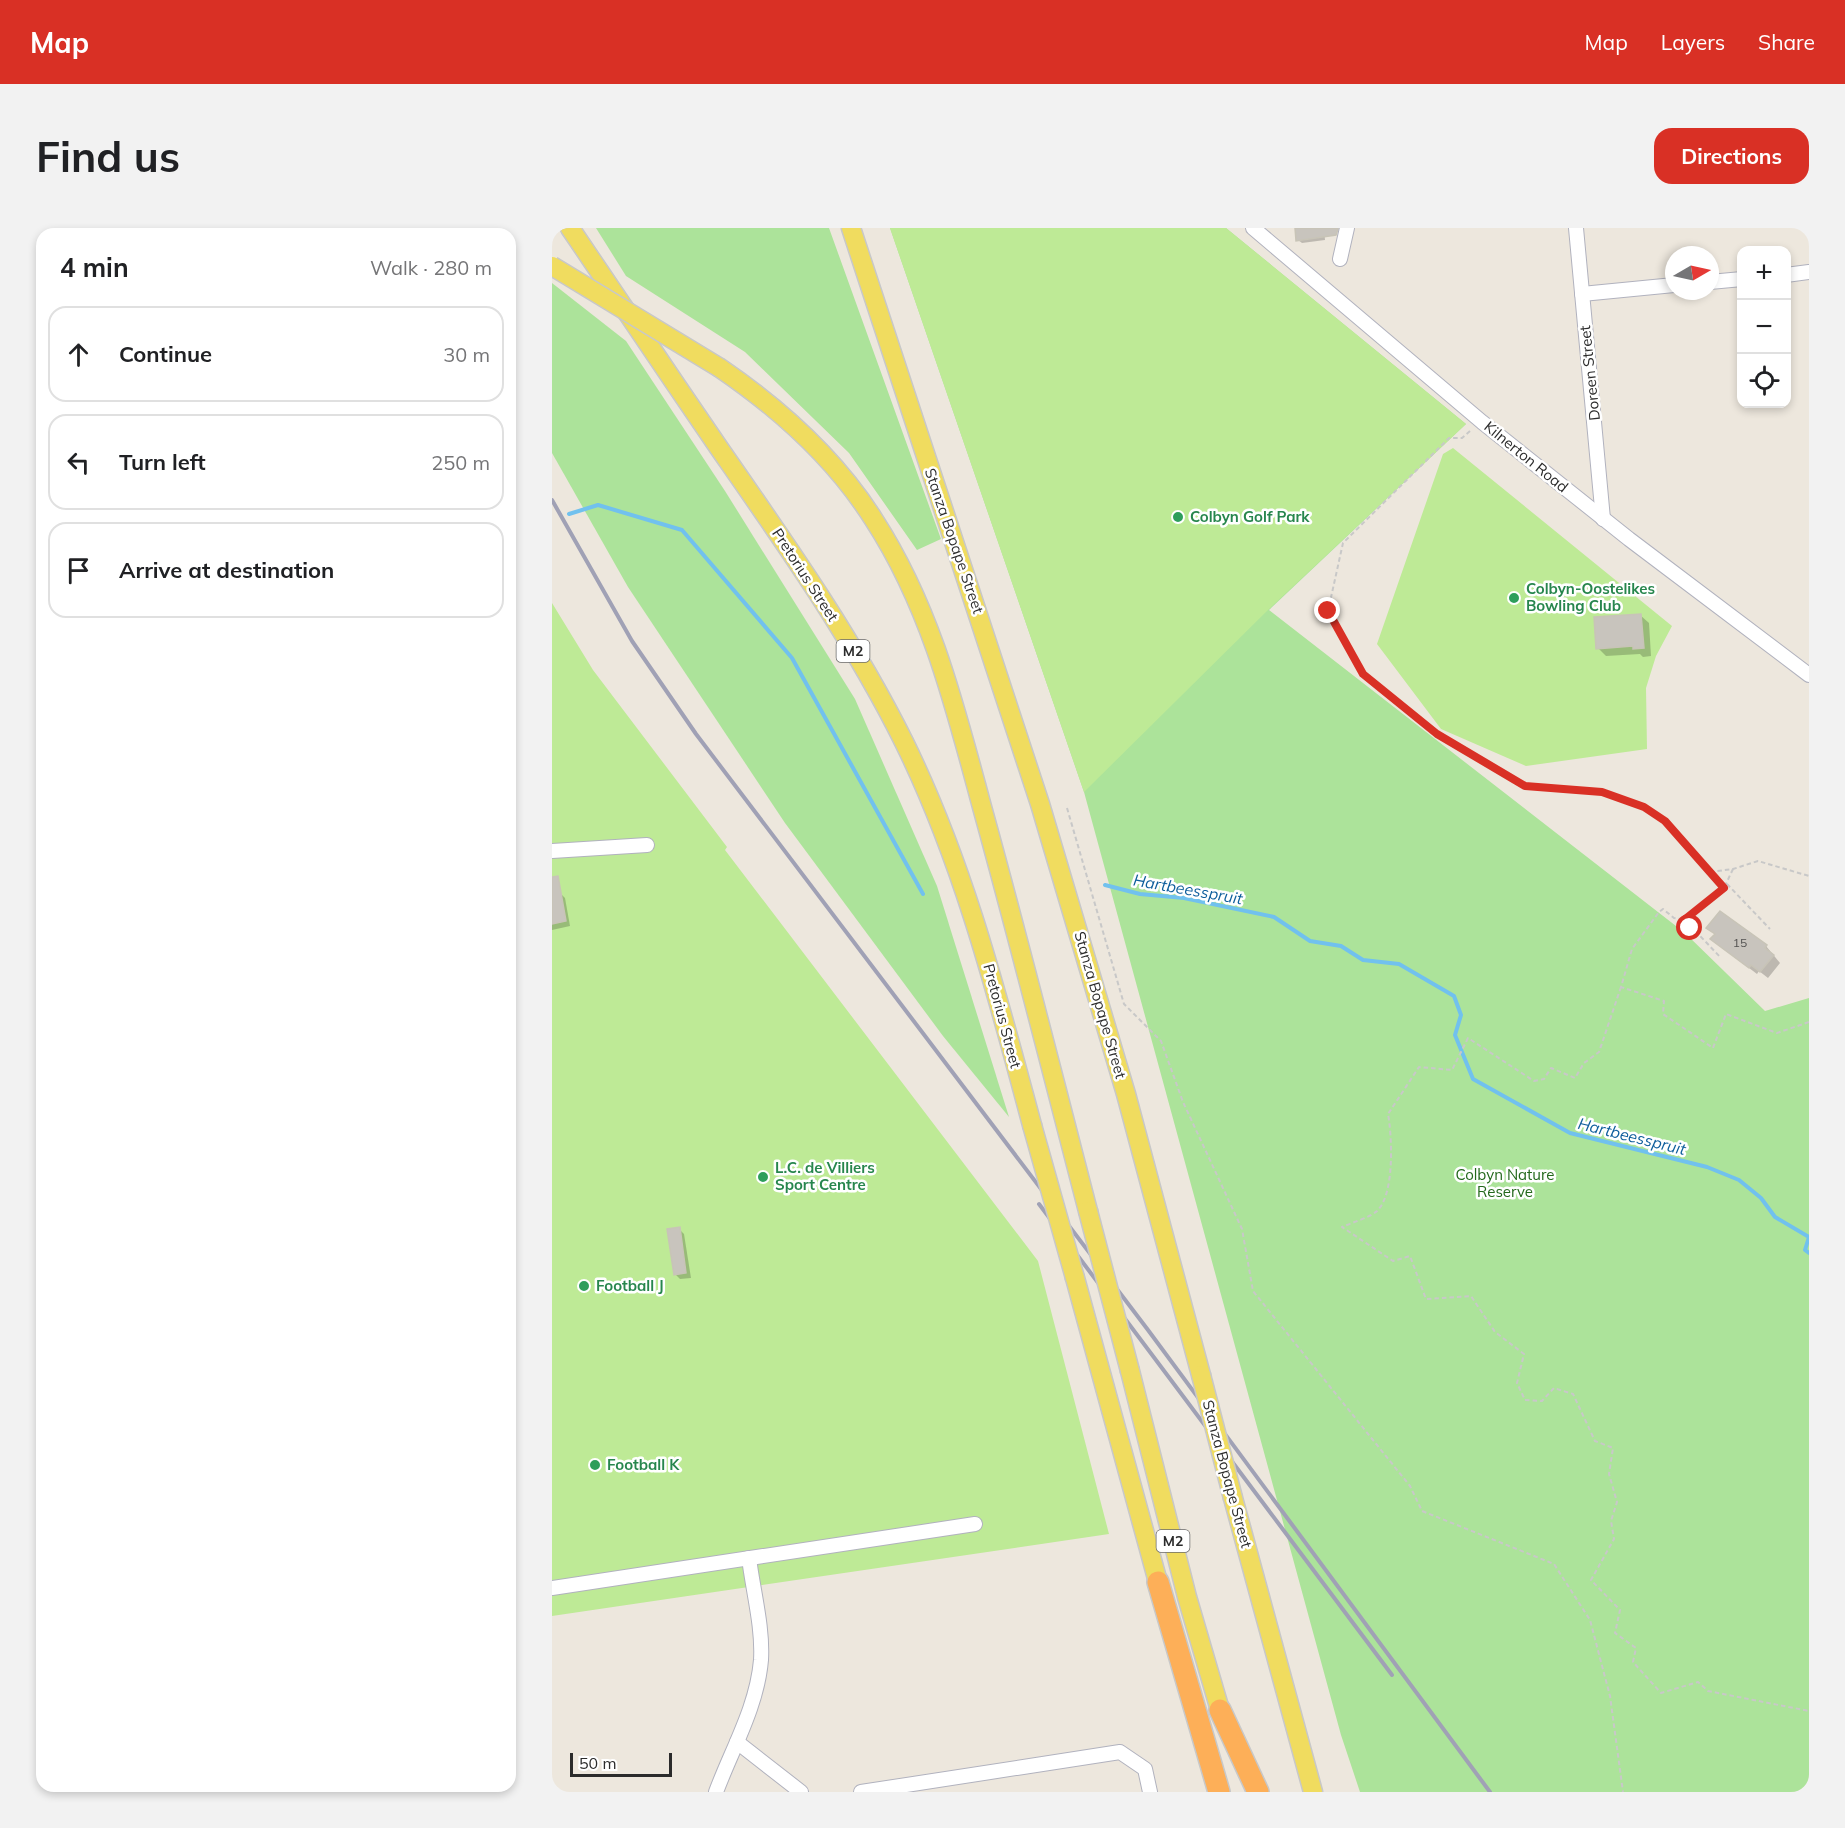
<!DOCTYPE html>
<html lang="en">
<head>
<meta charset="utf-8">
<style>
	body { margin:0; font-family:Mulish,sans-serif; background:#f2f2f2; color:#202124 }
	.controls { position:absolute; right:18px; top:18px; display:grid; overflow:hidden; border-radius:12px; box-shadow:0 3px 9px #0003 }
	.controls button { width:54px; height:54px; display:grid; place-items:center; padding:0; border:0; border-bottom:2px solid #e0e0e0; background:#fff; color:#202124; font:30px sans-serif }
	.compass { position:absolute; left:1113px; top:18px; width:54px; height:54px; border-radius:50%; background:#fff; box-shadow:0 3px 9px #0003; rotate:81deg }
	.scale { position:absolute; left:18px; bottom:15px; width:102px; box-sizing:border-box; padding-left:6px; border:3px solid #2b2b2b; border-top:0; font-size:16px; line-height:21px; white-space:nowrap; color:#2b2b2b; -webkit-text-stroke:4px #fff; paint-order:stroke }
	.stop { position:absolute; width:18px; height:18px; margin:-14px; border:4px solid #d93025; border-radius:50%; background:#fff }
	.stop.end { background:#d93025; border-color:#fff; box-shadow:0 2px 6px #0008 }
	.list { margin:0; padding:0; list-style:none }
	h2 { display:flex; justify-content:space-between; align-items:center; height:78px; margin:0; padding:0 24px; font-size:26px }
	h2 small { font-size:20px; font-weight:400; color:#757577 }
	.list li { display:grid; grid-template-columns:39px 1fr auto; gap:18px; align-items:center; box-sizing:border-box; height:96px; margin:0 12px 12px; padding:0 12px; border:2px solid #e0e0e0; border-radius:18px }
	.list b { display:block; font-size:22px; white-space:nowrap }
	.list em { font-size:20px; font-style:normal; color:#757577 }
	.icon { flex:none; width:33px; height:33px; fill:none; stroke:currentColor; stroke-width:2; stroke-linecap:round; stroke-linejoin:round }
	.map { position:relative; flex:none; width:1257px; height:1564px; overflow:hidden; border-radius:18px }
	header { display:flex; align-items:center; gap:36px; box-sizing:border-box; height:84px; padding:0 30px; background:#d93025; color:#fff }
	header strong { font-size:28px }
	nav { display:flex; gap:33px; margin-inline-start:auto; font-size:21px }
	.intro { display:flex; align-items:center; justify-content:space-between; box-sizing:border-box; height:144px; padding:0 36px }
	h1 { margin:0; font-size:42px }
	.button { padding:15px 27px; border-radius:18px; background:#d93025; color:#fff; font-size:21px; font-weight:700 }
	main { display:flex; gap:36px; padding:0 36px }
	aside { flex:1; background:#fff; border-radius:18px; box-shadow:0 3px 9px #0003 }
	.map>svg:first-child { display:block }
	.green { fill:#ace39a }
	.pitch { fill:#beea96 }
	.shadow { fill:#0003 }
	.lines { fill:none; stroke-linecap:round; stroke-linejoin:round }
	.stream { stroke:#71c1ee; stroke-width:4 }
	.building { fill:#c8c4bd; stroke:#c8c4b7; stroke-width:1.5 }
	.minor-casing { stroke:#b1b2be; stroke-width:16 }
	.major-casing { stroke:#c8c8c8; stroke-width:21 }
	.highway-casing { stroke:#c8c8c8; stroke-width:24 }
	.path { stroke:#c8c8c8; stroke-width:2; stroke-dasharray:4.5 3; stroke-linecap:butt }
	.minor { stroke:#fff; stroke-width:14 }
	.major { stroke:#f0dc5f; stroke-width:18 }
	.highway { stroke:#fdaf58; stroke-width:21 }
	.rail { stroke:#a0a1b5; stroke-width:4 }
	.major-bridge-casing { stroke:#c8c8c8; stroke-width:21; stroke-linecap:butt }
	.major-bridge { stroke:#f0dc5f; stroke-width:18 }
	.route { stroke:#d93025; stroke-width:8 }
	.leisure-dot { fill:#2e9e5b; stroke:#fff; stroke-width:2 }
	.labels { text-anchor:middle; stroke-width:5; stroke-linejoin:round; paint-order:stroke }
	.number-label { font-size:12px; fill:#525150 }
	.shield { fill:#fff; stroke:#6b6b6b; stroke-width:1.5 }
	.shield-label { font-size:14px; font-weight:bold; fill:#2b2b2b }
	.street-label { font-size:15px; fill:#2b2b2b; stroke:#fff }
	.leisure-label { font-size:15px; font-weight:bold; fill:#27864d; stroke:#fff; text-anchor:start }
	.park-label { font-size:15px; fill:#23681b; stroke:#fff }
	.water-label { font-size:16px; font-style:italic; fill:#0e5e9c; stroke:#fff }
</style>
</head>
<body>
<header>
<strong>Map</strong>
<nav><a>Map</a><a>Layers</a><a>Share</a></nav>
</header>
<div class="intro"><h1>Find us</h1><a class="button">Directions</a></div>
<main>
<aside>
<h2>4 min<small>Walk · 280 m</small></h2>
<ul class="list">
<li><svg class="icon" aria-label="ahead" viewBox="0 0 24 24"><path d="M12 20V5M6 11l6-6 6 6"/></svg><div><b>Continue</b></div><em>30 m</em></li>
<li><svg class="icon" aria-label="left" viewBox="0 0 24 24"><path d="M17 20v-9H6M10 6l-5 5 5 5"/></svg><div><b>Turn left</b></div><em>250 m</em></li>
<li><svg class="icon" aria-label="arrive" viewBox="0 0 24 24"><path d="M6 21V4h12l-3 4 3 4H6"/></svg><div><b>Arrive at destination</b></div></li>
</ul>
</aside>
<div class="map">
<svg width="1257" height="1564" viewBox="0 0 1257 1564">
	<rect width="100%" height="100%" fill="#ede7dd"/>
	<g class="green">
		<polygon points="44,0 277,0 389,311 365,322 297,225 193,124 74,48"/>
		<polygon points="338,0 674,0 914,196 717,382 1133,705 1213,783 1257,770 1257,1564 808,1564 789,1507 532,564"/>
		<polygon points="0,55 74,113 173,263 303,471 385,658 457,889 391,808 233,595 76,359 0,225"/>
	</g>
	<g class="pitch">
		<polygon points="338,0 674,0 914,196 716,382 532,564"/>
		<polygon points="901,220 1120,398 1104,428 1094,460 1095,521 974,538 889,501 825,416 891,226"/>
		<polygon points="0,375 41,442 175,619 173,622 486,1033 557,1306 0,1388"/>
	</g>
	<g class="shadow">
		<polygon points="744,0 772,0 773,12 750,15 746,12"/>
		<polygon points="1088,387 1097,395 1099,428 1091,429 1088,426 1054,428 1046,420"/>
		<polygon points="8,665 13,670 18,698 0,702 0,666"/>
		<polygon points="1156,700 1214,718 1228,735 1216,750 1207,743 1205,746 1168,718 1160,711 1164,707"/>
		<polygon points="127,1001 132,1006 139,1050 128,1051 123,1046"/>
	</g>
	<g class="lines">
		<g class="stream">
			<polyline points="17,286 46,277 130,302 240,430 371,666"/>
			<polyline points="553,657 588,666 632,670 722,689 758,713 789,718 811,732 847,736 902,768 909,787 903,807 921,851 1018,905 1155,939 1187,952 1209,970 1223,989 1257,1009 1253,1022 1257,1025"/>
		</g>
	</g>
	<g class="building">
		<polygon points="743,0 786,0 786,1 784,7 744,13"/>
		<polygon points="1089,386 1092,420 1081,421 1081,418 1044,421 1042,389"/>
		<polygon points="6,648 14,693 0,696 0,649"/>
		<polygon points="1168,683 1215,717 1213,720 1222,727 1208,744 1199,737 1197,740 1158,711 1163,706 1154,700"/>
		<polygon points="128,999 134,1045 122,1047 115,1001"/>
	</g>
	<g class="lines">
		<g class="minor-casing">
			<g id="minor">
				<polyline points="701,0 930,194 1077,311 1257,447"/>
				<polyline points="1024,0 1051,291"/>
				<polyline points="788,31 795,0"/>
				<polyline points="1234,47 1257,44"/>
				<polyline points="1158,54 1190,51"/>
				<polyline points="1030,66 1122,57"/>
				<polyline points="0,623 95,617"/>
				<polyline points="0,1360 423,1296"/>
				<polyline points="185,1514 249,1564"/>
				<path d="M 164,1564 C 180,1521 205,1479 209,1432 C 211,1399 201,1363 197,1330"/>
				<polyline points="309,1564 568,1524 593,1541 598,1564"/>
			</g>
		</g>
		<g class="major-casing">
			<g id="major">
				<path d="M 18,0 C 68,74 117,147 167,220 C 233,315 301,411 352,514 C 412,636 445,767 480,897"/>
				<polyline points="299,0 488,576 574,866 649,1147"/>
				<path d="M 168,140 C 228,181 283,230 322,292 C 379,380 403,479 430,579 C 467,713 501,848 536,983"/>
				<polyline points="523,1050 606,1354"/>
				<polyline points="578,1143 635,1369 668,1482"/>
				<polyline points="681,1270 761,1564"/>
			</g>
		</g>
		<g class="highway-casing">
			<g id="highway">
				<polyline points="606,1354 667,1564"/>
				<polyline points="668,1482 706,1564"/>
			</g>
		</g>
		<g class="path">
			<polyline points="918,203 910,210 897,210 791,315 776,383 811,445 885,506 973,558 1050,564 1092,578 1113,593 1172,660 1181,641"/>
			<polyline points="515,580 572,776 609,813 631,874 690,1001 701,1063 858,1258 870,1283 1002,1336 1038,1392 1058,1468 1071,1564"/>
			<polyline points="1158,644 1181,641 1206,633 1257,648"/>
			<polyline points="1175,656 1218,701"/>
			<polyline points="1172,660 1133,692 1122,690 1111,681 1107,684 1080,721 1069,759 1112,773 1111,786 1161,820 1174,786 1225,805 1257,794"/>
			<polyline points="1133,692 1169,730"/>
			<path d="M 1069,759 L 1047,824 L 1032,835 L 1023,850 L 999,840 L 992,851 L 982,853 L 916,810 L 900,842 L 867,839 L 836,886 C 840,908 843,966 825,983 C 817,990 801,994 790,999 L 841,1033 L 858,1028 L 874,1071 L 919,1068 L 943,1104 L 972,1126 L 965,1155 L 973,1172 L 990,1173 L 1002,1160 L 1021,1166 L 1043,1213 L 1061,1220 L 1057,1246 L 1065,1274 L 1059,1293 L 1062,1311 L 1039,1352 L 1068,1382 L 1063,1405 L 1084,1420 L 1081,1434 L 1109,1465 L 1146,1454 L 1156,1463 L 1257,1483"/>
		</g>
		<use href="#minor" class="minor"/>
		<use href="#major" class="major"/>
		<use href="#highway" class="highway"/>
		<g class="rail">
			<polyline points="0,272 80,413 144,506 596,1102 938,1564"/>
			<polyline points="487,976 840,1447"/>
		</g>
		<g class="major-bridge-casing">
			<g id="major-bridge">
				<polyline points="0,38 168,140"/>
				<polyline points="480,897 523,1050"/>
				<polyline points="536,983 578,1143"/>
				<polyline points="649,1147 681,1270"/>
			</g>
		</g>
		<use href="#major-bridge" class="major-bridge"/>
	</g>
	<g class="lines">
		<polyline class="route" points="776,383 811,446 885,506 973,558 1050,564 1092,579 1113,593 1172,660 1132,692 1138,700"/>
	</g>
	<g class="leisure-dot">
		<circle cx="626" cy="289" r="6"/>
		<circle cx="962" cy="370" r="6"/>
		<circle cx="211" cy="949" r="6"/>
		<circle cx="32" cy="1058" r="6"/>
		<circle cx="43" cy="1237" r="6"/>
	</g>
	<g class="labels">
		<g class="number-label">
			<text x="1188" y="719">15</text>
		</g>
		<g class="shield">
			<rect x="284.5" y="412" width="33" height="22" rx="4.5"/>
			<rect x="604.5" y="1302" width="33" height="22" rx="4.5"/>
		</g>
		<g class="shield-label">
			<text x="301" y="428">M2</text>
			<text x="621" y="1318">M2</text>
		</g>
		<g class="street-label">
			<text transform="translate(1038 145) rotate(-96)" y="5">Doreen Street</text>
			<text transform="translate(974 229) rotate(39)" y="5">Kilnerton Road</text>
			<text transform="translate(402 313) rotate(71)" y="5">Stanza Bopape Street</text>
			<text transform="translate(253 347) rotate(57)" y="5">Pretorius Street</text>
			<text transform="translate(548 777) rotate(74)" y="5">Stanza Bopape Street</text>
			<text transform="translate(450 788) rotate(75)" y="5">Pretorius Street</text>
			<text transform="translate(675 1246) rotate(75)" y="5">Stanza Bopape Street</text>
		</g>
		<g class="leisure-label">
			<text x="638" y="294">Colbyn Golf Park</text>
			<text x="974" y="366">Colbyn-Oostelikes<tspan x="974" dy="17">Bowling Club</tspan></text>
			<text x="223" y="945">L.C. de Villiers<tspan x="223" dy="17">Sport Centre</tspan></text>
			<text x="44" y="1063">Football J</text>
			<text x="55" y="1242">Football K</text>
		</g>
		<g class="park-label">
			<text x="953" y="952">Colbyn Nature<tspan x="953" dy="17">Reserve</tspan></text>
		</g>
		<g class="water-label">
			<text transform="translate(636 661) rotate(10)" y="6">Hartbeesspruit</text>
			<text transform="translate(1080 908) rotate(14)" y="6">Hartbeesspruit</text>
		</g>
	</g>
</svg>
<div class="controls">
<button>+</button>
<button>−</button>
<button><svg class="icon" aria-label="locate" viewBox="0 0 24 24"><circle cx="12" cy="12" r="6"/><path d="M12 2v4M12 18v4M2 12h4M18 12h4"/></svg></button>
</div>
<svg class="compass" viewBox="-18 -18 36 36"><path d="M0-13l5 13h-10z" fill="#e53935"/><path d="M0 13l5-13h-10z" fill="#757577"/></svg>
<div class="scale">50 m</div>
<div class="stop" style="left:1138px;top:700px"></div>
<div class="stop end" style="left:776px;top:383px"></div>
</div>
</main>
</body>
</html>
